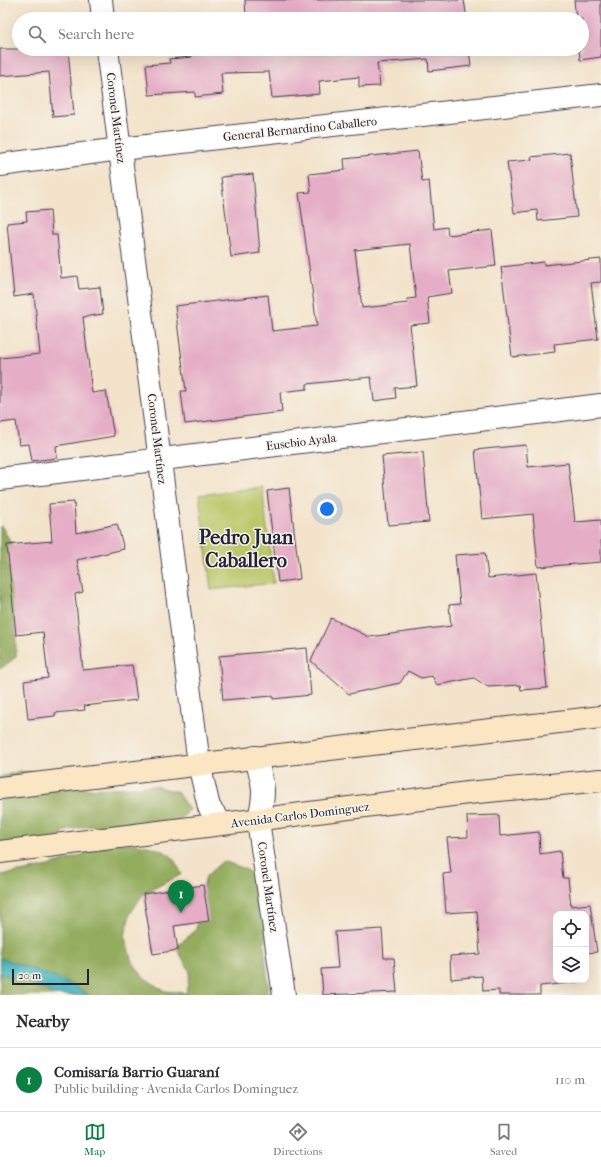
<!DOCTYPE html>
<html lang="en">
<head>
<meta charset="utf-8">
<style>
	body { margin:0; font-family:"IM FELL French Canon",serif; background:#f2f2f3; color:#2b2b33 }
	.controls { position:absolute; right:12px; bottom:12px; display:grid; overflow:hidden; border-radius:8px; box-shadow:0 4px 16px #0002 }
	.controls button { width:36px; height:36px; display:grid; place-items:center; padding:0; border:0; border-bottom:1px solid #e1e1e2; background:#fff; color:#2b2b33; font:20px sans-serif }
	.scale { position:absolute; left:12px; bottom:10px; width:77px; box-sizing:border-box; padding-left:4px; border:2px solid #22223b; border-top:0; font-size:11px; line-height:14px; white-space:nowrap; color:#22223b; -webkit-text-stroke:3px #f7f3e8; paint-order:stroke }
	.you { position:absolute; left:327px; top:509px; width:14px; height:14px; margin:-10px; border:3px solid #fff; border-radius:50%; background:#1a73e8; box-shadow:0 0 0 6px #1a73e833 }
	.badge { display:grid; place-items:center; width:26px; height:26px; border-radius:50%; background:#0b8043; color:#fff; font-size:13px; font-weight:700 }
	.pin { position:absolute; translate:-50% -33px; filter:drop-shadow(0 1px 2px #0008) }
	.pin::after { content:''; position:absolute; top:21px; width:14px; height:12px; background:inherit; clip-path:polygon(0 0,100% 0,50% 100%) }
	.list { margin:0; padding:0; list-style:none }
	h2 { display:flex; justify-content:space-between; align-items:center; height:52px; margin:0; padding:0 16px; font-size:17px }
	h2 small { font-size:13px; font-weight:400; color:#7c7c81 }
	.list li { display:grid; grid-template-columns:26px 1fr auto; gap:12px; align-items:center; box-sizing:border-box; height:64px; padding:0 16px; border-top:1px solid #e1e1e2 }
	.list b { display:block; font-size:15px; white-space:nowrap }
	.list p { margin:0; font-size:13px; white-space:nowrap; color:#7c7c81 }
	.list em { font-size:13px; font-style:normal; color:#7c7c81 }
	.icon { flex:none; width:22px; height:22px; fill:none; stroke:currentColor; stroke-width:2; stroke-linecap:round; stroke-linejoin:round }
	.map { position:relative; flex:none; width:601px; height:995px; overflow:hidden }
	.search { position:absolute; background:#fff; box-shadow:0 4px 16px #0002; left:12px; right:12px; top:12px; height:44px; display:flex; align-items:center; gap:10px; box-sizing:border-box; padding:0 14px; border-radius:22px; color:#7c7c81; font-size:15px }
	.sheet { height:116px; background:#fff }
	nav { display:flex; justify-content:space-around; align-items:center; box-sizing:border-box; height:56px; border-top:1px solid #e1e1e2; background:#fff; font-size:11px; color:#7c7c81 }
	nav a { display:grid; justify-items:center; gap:2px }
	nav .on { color:#0b8043 }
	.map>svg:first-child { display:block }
	.green { fill:#bac769; stroke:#6e7452 }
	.forest { fill:#93ac5d; stroke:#5a674c }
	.water { fill:#41b1b9; stroke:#326a7a }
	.building { fill:#e5aec6; fill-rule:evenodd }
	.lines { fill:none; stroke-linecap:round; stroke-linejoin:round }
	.minor-casing { stroke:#413f50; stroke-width:24 }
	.secondary-casing { stroke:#413f50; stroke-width:24 }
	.minor { stroke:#fff; stroke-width:22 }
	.secondary { stroke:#fbe6c3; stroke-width:22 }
	.labels { text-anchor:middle; stroke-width:3; stroke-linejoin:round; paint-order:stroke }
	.street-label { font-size:12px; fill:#22223b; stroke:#f7f3e8 }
	.town-label { font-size:20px; font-weight:bold; fill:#22223b; stroke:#f7f3e8 }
</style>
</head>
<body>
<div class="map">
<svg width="601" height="995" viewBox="0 0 601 995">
	<rect width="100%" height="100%" fill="#f7f3e8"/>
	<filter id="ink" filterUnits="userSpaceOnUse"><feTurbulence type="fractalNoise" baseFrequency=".025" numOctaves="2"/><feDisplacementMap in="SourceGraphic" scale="8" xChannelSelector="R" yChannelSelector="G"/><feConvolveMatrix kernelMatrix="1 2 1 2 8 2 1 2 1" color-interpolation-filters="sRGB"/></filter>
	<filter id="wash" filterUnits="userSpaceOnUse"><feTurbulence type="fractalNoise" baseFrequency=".012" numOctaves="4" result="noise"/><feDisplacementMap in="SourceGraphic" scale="16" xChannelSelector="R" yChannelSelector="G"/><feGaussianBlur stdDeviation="0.9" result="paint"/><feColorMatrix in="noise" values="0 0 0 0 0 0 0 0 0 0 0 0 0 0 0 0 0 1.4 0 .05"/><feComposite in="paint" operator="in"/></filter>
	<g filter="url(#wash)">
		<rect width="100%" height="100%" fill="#f3e3ca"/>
		<polygon class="green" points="262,487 274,583 211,590 199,495"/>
		<g class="forest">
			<polygon points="0,526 2,527 14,548 16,657 0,669"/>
			<polygon points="19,771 42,773 88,789 156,786 177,792 189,810 179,821 159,829 88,826 65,831 50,845 0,854 0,777"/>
			<path d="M 106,843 C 126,843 152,843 170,855 C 175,859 178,868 182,874 L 143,894 L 130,914 L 125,936 L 131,959 L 143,977 L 164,991 L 186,993 L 190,972 L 178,950 L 179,944 L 196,930 L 198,908 L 206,876 L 223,861 L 243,868 L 263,880 L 272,922 L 264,944 L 269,995 L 0,995 L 0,875 C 38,870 72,862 106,843 Z"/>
		</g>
		<path class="water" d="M 0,958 C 31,968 62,978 89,995 L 55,995 L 26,980 L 0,974 Z"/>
		<g id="blocks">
			<g class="building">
				<polygon points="245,0 464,0 467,19 246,19"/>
				<polygon points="574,0 601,0 601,57 580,60 579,49 582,49 582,19 576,19"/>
				<polygon points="0,49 68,49 74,115 53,117 49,72 0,76"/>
				<polygon points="191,49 469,49 471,66 429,71 428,59 377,63 380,86 359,87 359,77 319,81 320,94 272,98 269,72 221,73 223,94 195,97 195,92 149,95 146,65 170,63 169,59 192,57"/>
				<path d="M 418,151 L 422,182 L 429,181 L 434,229 L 447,227 L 448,235 L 492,230 L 496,266 L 449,271 L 452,293 L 427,297 L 430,323 L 410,325 L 417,386 L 395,388 L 396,398 L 374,401 L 371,377 L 307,384 L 307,389 L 280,392 L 282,412 L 185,424 L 181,391 L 186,391 L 175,306 L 268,295 L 272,331 L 317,326 L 299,193 L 311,192 L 309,174 L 345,170 L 344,159 ZM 410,244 L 416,298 L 407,299 L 408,303 L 362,308 L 355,250 Z"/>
				<polygon points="570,153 577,217 538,221 537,210 514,213 507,162 532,160 531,157"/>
				<polygon points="253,174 260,253 231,257 221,177"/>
				<polygon points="50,210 52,235 57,235 61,278 77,276 79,289 100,287 103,314 83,317 92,393 106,391 114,436 56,446 57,458 32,461 29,444 19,445 16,421 0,423 0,358 40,354 34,294 14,297 7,223 27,221 26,212"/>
				<polygon points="601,259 601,282 591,283 598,339 554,344 555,352 512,357 501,267 544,262 544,265"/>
				<polygon points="526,445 528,467 568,463 575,522 601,520 601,562 538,567 533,514 482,519 475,450"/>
				<polygon points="423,452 429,522 388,525 382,456"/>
				<polygon points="289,488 300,579 278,582 267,491"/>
				<polygon points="74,502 76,533 117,524 124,549 77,560 83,592 75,594 83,670 132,665 137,700 84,706 85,710 55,713 55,716 28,719 24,681 48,678 43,632 16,635 7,545 52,541 49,504"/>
				<polygon points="485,553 488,578 536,573 547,688 521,690 520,685 488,687 474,678 437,685 432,676 421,678 408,671 400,683 349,694 311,661 331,618 369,637 451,626 449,605 460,604 455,555"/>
				<polygon points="307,648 311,695 273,699 273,696 223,700 219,656"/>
				<polygon points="499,815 500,836 539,832 540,854 560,851 563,878 568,878 571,906 590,904 597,952 586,953 586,914 556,914 556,980 578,980 578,982 540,986 540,995 499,995 499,990 483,991 482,976 451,979 450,956 480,954 477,911 446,913 443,874 451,873 447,838 468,837 467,816"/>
				<polygon points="203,885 209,921 174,926 178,950 153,954 143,894"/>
				<polygon points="382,929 384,958 394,958 397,992 323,995 321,969 338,968 335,932"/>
			</g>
		</g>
	</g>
	<g filter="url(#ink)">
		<use href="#blocks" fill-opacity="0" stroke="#413f50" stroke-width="1"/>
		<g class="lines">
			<g class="minor-casing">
				<g id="minor">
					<polyline points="101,0 103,19"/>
					<polyline points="107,49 199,764 209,807 222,824"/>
					<polyline points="0,165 120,149 601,95"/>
					<polyline points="0,479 601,405"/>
					<path d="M 255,757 C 264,783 266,794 258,821 L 284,995"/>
				</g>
			</g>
			<g class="secondary-casing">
				<g id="secondary">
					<polyline points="0,788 601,717"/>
					<polyline points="0,852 468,793 601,780"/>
				</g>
			</g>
			<use href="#minor" class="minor"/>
			<use href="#secondary" class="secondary"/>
		</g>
	</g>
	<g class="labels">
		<g class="street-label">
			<text transform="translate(116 118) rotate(83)" y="4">Coronel Martínez</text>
			<text transform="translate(300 129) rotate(-6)" y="4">General Bernardino Caballero</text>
			<text transform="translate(157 439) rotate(83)" y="4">Coronel Martínez</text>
			<text transform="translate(301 442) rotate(-7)" y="4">Eusebio Ayala</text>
			<text transform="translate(300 815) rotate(-7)" y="4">Avenida Carlos Dominguez</text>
			<text transform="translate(268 887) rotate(82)" y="4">Coronel Martínez</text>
		</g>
		<g class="town-label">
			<text x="246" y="544">Pedro Juan<tspan x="246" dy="23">Caballero</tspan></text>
		</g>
	</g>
</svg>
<div class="controls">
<button><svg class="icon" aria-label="locate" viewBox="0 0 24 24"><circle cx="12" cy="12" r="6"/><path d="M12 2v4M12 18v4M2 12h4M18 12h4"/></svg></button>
<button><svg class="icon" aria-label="layers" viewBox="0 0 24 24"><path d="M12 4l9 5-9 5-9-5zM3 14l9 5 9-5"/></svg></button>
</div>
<div class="scale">20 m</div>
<div class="you"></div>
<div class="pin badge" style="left:181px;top:913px">1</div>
<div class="search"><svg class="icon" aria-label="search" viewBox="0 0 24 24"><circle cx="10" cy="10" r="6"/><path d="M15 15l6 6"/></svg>Search here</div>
</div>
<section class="sheet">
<h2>Nearby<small></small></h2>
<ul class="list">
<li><span class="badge">1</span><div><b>Comisaría Barrio Guaraní</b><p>Public building · Avenida Carlos Dominguez</p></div><em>110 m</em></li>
</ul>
</section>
<nav>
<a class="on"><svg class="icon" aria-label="map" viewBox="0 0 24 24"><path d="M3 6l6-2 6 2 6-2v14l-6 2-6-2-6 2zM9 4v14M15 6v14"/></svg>Map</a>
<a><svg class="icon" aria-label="directions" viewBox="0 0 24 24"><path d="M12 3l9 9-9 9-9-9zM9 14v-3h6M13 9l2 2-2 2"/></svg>Directions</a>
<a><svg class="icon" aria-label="saved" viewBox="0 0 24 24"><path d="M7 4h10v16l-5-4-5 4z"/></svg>Saved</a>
</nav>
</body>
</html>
